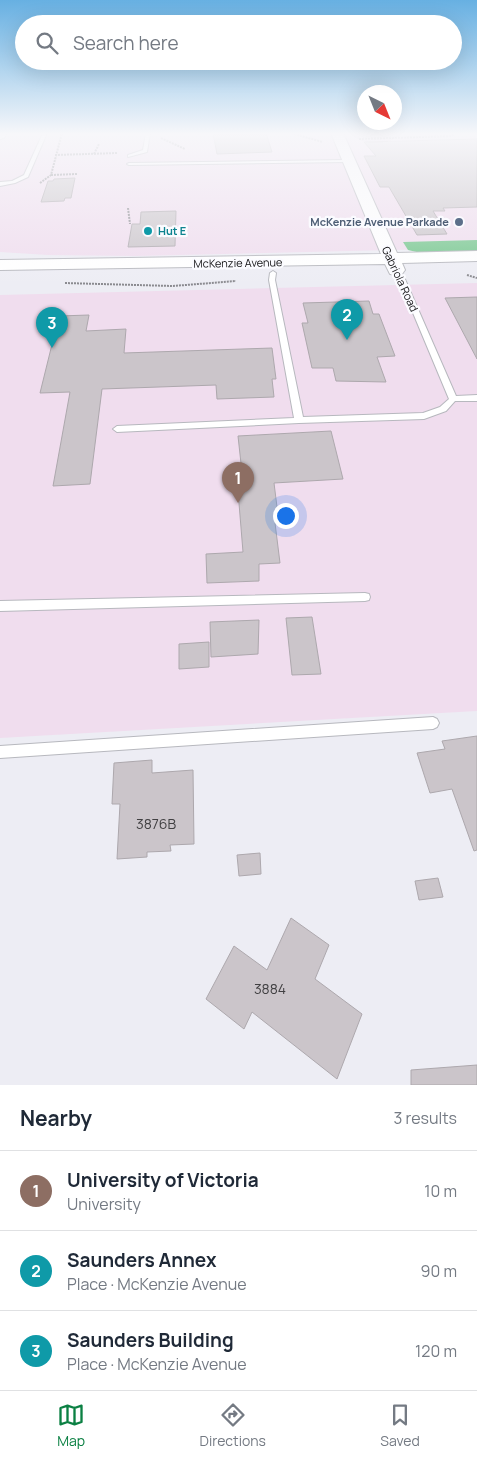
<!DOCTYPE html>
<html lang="en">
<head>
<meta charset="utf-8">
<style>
	body { margin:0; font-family:Manrope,sans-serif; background:#f6f6f7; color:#1f2937 }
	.compass { position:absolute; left:357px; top:85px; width:45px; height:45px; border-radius:50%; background:#fff; box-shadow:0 5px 20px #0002; rotate:137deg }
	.you { position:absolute; left:285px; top:515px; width:18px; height:18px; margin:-12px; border:4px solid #fff; border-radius:50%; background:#1a73e8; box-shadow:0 0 0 8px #1a73e833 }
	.badge { display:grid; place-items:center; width:32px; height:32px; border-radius:50%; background:#0b8043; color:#fff; font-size:16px; font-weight:700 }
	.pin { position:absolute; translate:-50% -41px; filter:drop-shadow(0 1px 2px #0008) }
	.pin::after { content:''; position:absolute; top:26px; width:18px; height:15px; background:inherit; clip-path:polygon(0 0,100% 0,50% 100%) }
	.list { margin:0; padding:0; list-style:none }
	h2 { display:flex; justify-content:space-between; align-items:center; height:65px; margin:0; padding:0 20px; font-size:21px }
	h2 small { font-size:16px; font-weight:400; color:#747a83 }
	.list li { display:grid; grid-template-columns:32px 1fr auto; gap:15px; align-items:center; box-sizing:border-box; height:80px; padding:0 20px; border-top:1px solid #e0e1e3 }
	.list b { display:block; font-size:19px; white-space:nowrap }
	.list p { margin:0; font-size:16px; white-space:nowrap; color:#747a83 }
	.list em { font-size:16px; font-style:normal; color:#747a83 }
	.icon { flex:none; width:28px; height:28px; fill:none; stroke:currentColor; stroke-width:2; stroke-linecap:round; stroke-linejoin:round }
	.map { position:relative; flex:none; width:477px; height:1085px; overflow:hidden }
	.search { position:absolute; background:#fff; box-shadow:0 5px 20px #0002; left:15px; right:15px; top:15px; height:55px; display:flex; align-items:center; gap:12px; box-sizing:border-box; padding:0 18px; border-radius:28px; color:#747a83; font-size:19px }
	.sheet { height:305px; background:#fff }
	nav { display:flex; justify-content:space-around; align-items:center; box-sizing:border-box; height:70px; border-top:1px solid #e0e1e3; background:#fff; font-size:14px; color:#747a83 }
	nav a { display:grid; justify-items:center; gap:2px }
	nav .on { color:#0b8043 }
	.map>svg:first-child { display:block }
	.education { fill:#f0ddee }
	.forest { fill:#75c68d }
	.building { fill:#cbc5ca; stroke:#ada8ad }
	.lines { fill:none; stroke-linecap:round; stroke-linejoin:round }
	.lane-casing { stroke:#b7b8be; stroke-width:2 }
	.secondary-casing { stroke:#b7b8be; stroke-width:2 }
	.path { stroke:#8a8a8f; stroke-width:2; stroke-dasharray:2 1; stroke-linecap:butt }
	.lane { fill:#fff; fill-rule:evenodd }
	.secondary { fill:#fff; fill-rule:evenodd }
	.service-dot { fill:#5c6f8a; stroke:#fbfbff; stroke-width:2 }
	.culture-dot { fill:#0f9aa8; stroke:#fbfbff; stroke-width:2 }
	.labels { text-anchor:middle; stroke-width:4.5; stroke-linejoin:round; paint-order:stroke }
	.far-service-label { font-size:11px; font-weight:bold; fill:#4e5e75; stroke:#fbfbff; text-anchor:end }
	.far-culture-label { font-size:11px; font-weight:bold; fill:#0d838f; stroke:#fbfbff; text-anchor:start }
	.far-street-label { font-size:11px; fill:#131315; stroke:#fbfbff }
	.near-number-label { font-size:14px; fill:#414042 }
</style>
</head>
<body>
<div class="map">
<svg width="477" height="1085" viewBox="0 0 477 1085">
	<rect width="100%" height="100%" fill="#ededf4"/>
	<g class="education">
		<polygon points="0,133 477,133 477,248 135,256 48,255 0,252"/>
		<polygon points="477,283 477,711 0,738 0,295"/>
	</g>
	<polygon class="forest" points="477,240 477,252 421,253 408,250 403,242"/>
	<g class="building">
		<polygon points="213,133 266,133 272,152 217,154"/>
		<polygon points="477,139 477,207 443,208 445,211 433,211 447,234 417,235 389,187 380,187 364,156 376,156 364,142"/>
		<polygon points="75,178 71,198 65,198 64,201 41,202 48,181 53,181 54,179"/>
		<polygon points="176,211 175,246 128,247 132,224 140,224 141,212"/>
		<polygon points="477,297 477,359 445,298"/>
		<polygon points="369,301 373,314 379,314 395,356 377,357 386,382 336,381 333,368 312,368 302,323 308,323 303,303"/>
		<polygon points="89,315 86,331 126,329 124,353 272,348 276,379 272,379 274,397 217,399 216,385 102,389 90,484 53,486 70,392 40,393 59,316"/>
		<polygon points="331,431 343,479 274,483 279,523 275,523 280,563 259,564 259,581 207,583 206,554 243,552 238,491 244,491 238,436"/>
		<polygon points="312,617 321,674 292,675 286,618"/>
		<polygon points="259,620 258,654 211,657 210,622"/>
		<polygon points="209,642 209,667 179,669 179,644"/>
		<polygon points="477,736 477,850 474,851 452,789 430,793 417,753 445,749 442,741"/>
		<polygon points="152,760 152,773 193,770 194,844 170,845 171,851 147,852 147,857 117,859 120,804 112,804 114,763"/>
		<polygon points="260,853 261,874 239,876 237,855"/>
		<polygon points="438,878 443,897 419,900 415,881"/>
		<polygon points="291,918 329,945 315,979 362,1014 337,1079 252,1012 244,1029 206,999 234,946 267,970"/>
		<polygon points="477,1065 477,1085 411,1085 411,1070"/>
	</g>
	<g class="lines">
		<g class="lane-casing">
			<g id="lane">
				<polygon points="43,133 47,133 28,177 15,183 0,186 0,182 12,181 24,175"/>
				<polygon points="146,133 150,133 147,152 128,157 128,155 143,150"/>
				<polygon points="347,160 349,162 129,165 127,164 129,163"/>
				<polygon points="396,268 398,269 404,277 456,396 477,395 477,401 455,401 446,411 424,419 299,423 117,432 113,429 117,426 294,418 269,280 270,273 273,271 276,273 275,280 303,417 423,413 440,407 449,399 398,277 393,270"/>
				<polygon points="365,593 369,594 370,597 369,600 365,601 0,611 0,601"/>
				<polygon points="433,717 437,719 439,723 437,727 433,729 0,758 0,746"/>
			</g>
		</g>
		<g class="secondary-casing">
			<g id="secondary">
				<polygon points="0,133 7,133 4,138 0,139"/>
				<polygon points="331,133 343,133 397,253 477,251 477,261 402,263 405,270 402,274 396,275 390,274 385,264 0,270 0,260 381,254"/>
			</g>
		</g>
		<g class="path">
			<polyline points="294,134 323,142"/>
			<polyline points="161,138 185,149"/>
			<polyline points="359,139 451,136 453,135 452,133"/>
			<polyline points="94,154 99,144"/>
			<polyline points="55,155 117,153"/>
			<polyline points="51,175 77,174"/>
			<polyline points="40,183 51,175 62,133"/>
			<polyline points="128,208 130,224"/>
			<polyline points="467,275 477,278"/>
			<polyline points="65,283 173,286 236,281"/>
		</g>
		<use href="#lane" class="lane"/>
		<use href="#secondary" class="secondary"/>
	</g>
	<linearGradient id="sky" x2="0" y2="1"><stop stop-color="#67b0e2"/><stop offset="0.47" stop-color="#f7f7fa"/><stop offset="1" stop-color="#f7f7fa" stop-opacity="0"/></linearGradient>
	<rect width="477" height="285" fill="url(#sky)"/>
	<circle class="service-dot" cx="459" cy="222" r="5"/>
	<circle class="culture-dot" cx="148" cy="231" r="5"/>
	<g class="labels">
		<g class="far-service-label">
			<text x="449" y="226">McKenzie Avenue Parkade</text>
		</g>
		<g class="far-culture-label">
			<text x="158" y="235">Hut E</text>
		</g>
		<g class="far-street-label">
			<text transform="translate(238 263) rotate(-1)" y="4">McKenzie Avenue</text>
			<text transform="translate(400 279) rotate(65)" y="4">Gabriola Road</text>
		</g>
		<g class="near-number-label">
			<text x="156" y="829">3876B</text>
			<text x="270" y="994">3884</text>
		</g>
	</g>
</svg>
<svg class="compass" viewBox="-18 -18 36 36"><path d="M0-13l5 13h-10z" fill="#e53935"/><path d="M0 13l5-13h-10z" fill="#747a83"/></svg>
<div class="you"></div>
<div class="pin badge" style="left:238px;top:503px;background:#8d6e63">1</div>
<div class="pin badge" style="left:347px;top:340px;background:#0f9aa8">2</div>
<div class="pin badge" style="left:52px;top:348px;background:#0f9aa8">3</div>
<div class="search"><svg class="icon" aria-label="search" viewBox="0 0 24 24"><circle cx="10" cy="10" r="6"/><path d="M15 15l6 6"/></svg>Search here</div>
</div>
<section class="sheet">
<h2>Nearby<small>3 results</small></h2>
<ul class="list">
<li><span class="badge" style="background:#8d6e63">1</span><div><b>University of Victoria</b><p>University</p></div><em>10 m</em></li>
<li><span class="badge" style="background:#0f9aa8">2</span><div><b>Saunders Annex</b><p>Place · McKenzie Avenue</p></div><em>90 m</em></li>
<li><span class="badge" style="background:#0f9aa8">3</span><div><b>Saunders Building</b><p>Place · McKenzie Avenue</p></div><em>120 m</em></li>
</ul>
</section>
<nav>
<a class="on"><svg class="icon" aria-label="map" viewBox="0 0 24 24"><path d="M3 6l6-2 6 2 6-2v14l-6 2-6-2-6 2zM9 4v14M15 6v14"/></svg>Map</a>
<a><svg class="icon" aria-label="directions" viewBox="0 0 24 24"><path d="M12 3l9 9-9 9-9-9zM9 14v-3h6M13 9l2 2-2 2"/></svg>Directions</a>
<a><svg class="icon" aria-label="saved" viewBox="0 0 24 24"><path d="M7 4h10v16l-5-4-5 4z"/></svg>Saved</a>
</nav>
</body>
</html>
